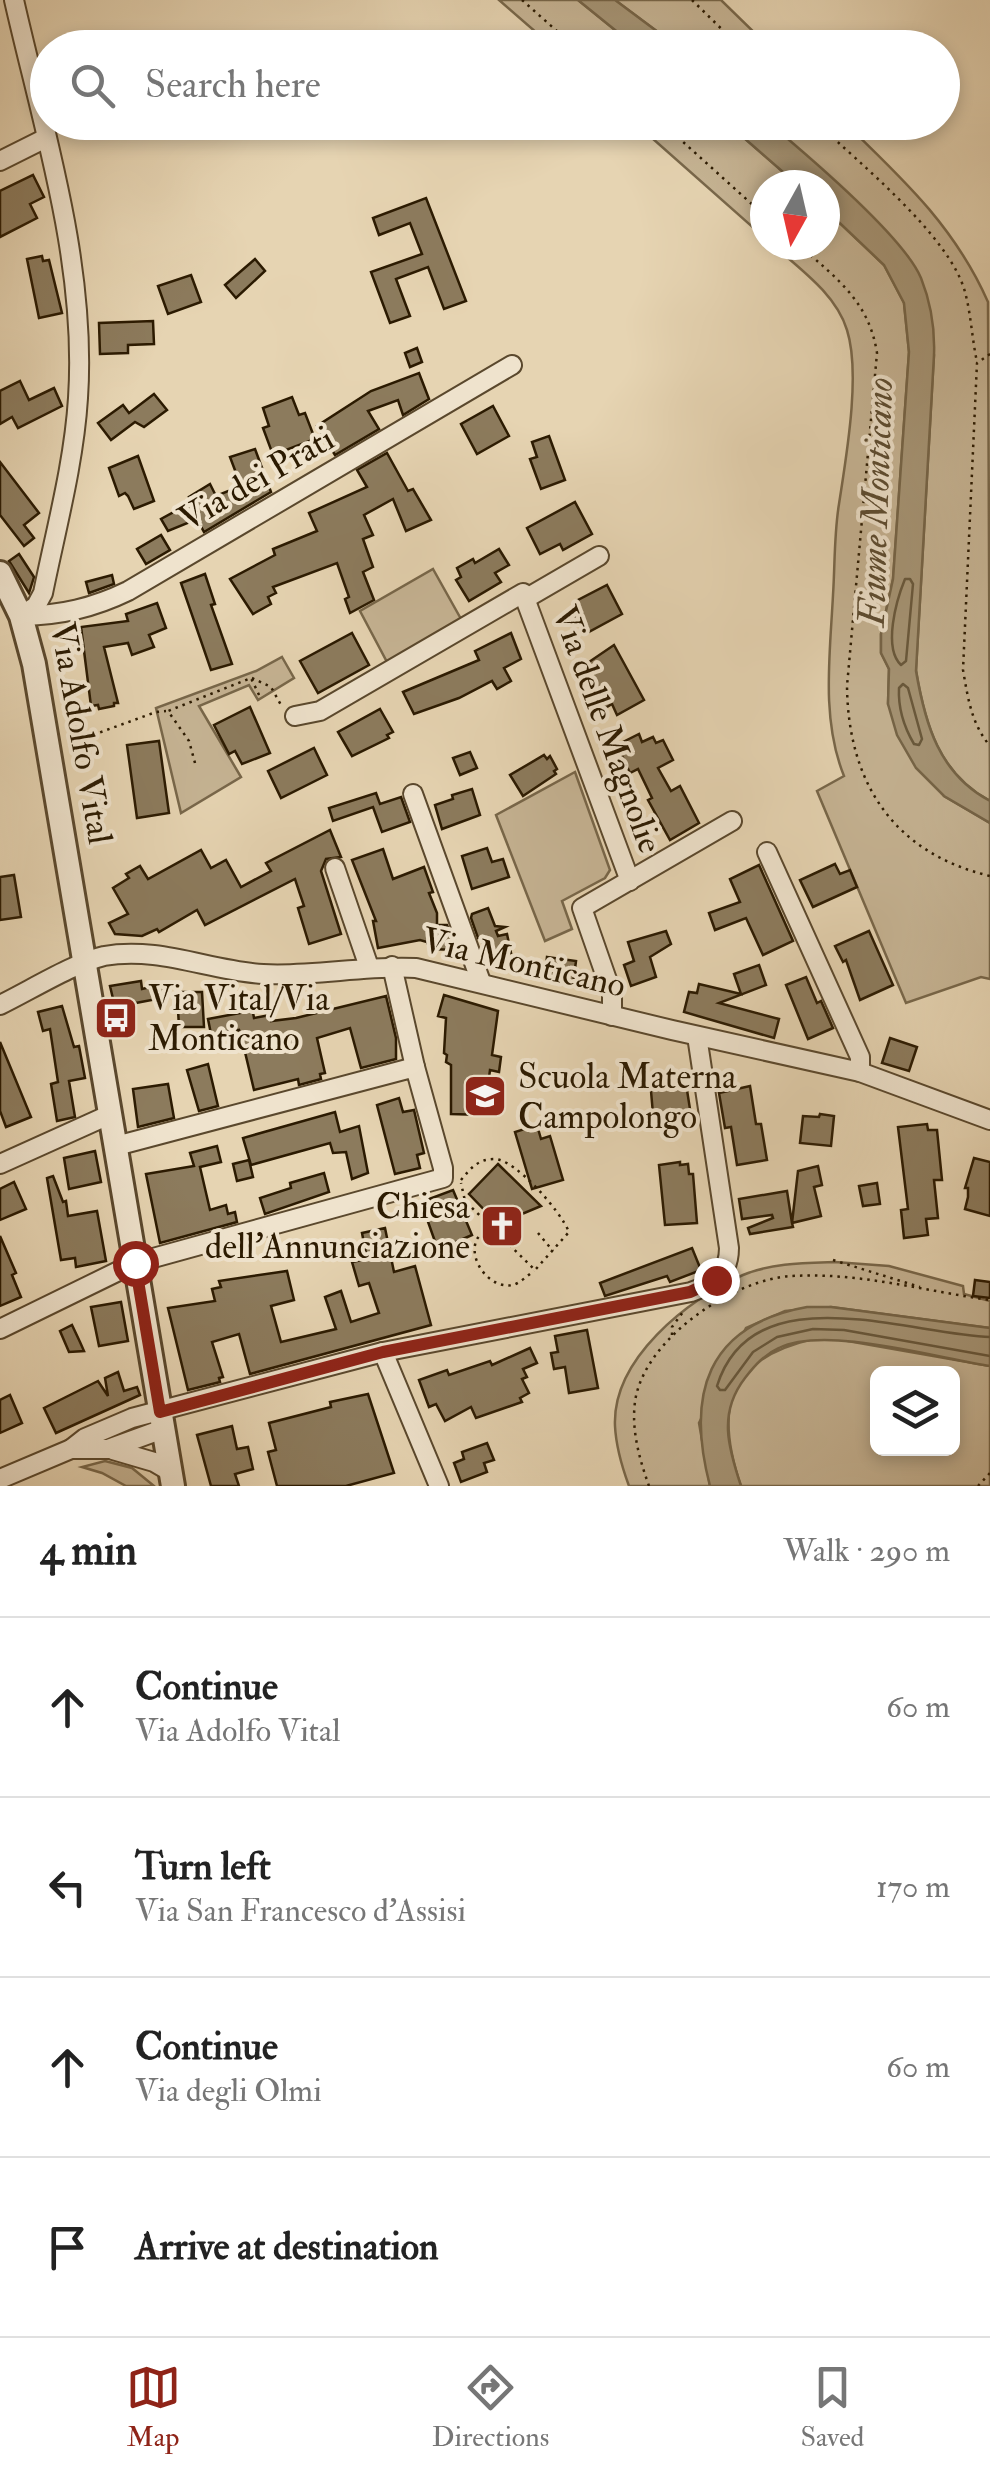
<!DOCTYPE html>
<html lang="en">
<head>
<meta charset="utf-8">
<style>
	body { margin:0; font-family:"IM FELL Double Pica",serif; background:#f6f6f6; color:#222 }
	.controls { position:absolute; right:30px; bottom:30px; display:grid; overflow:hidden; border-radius:15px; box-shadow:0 5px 15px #0003 }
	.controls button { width:90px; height:90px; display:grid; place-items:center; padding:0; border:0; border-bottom:2px solid #e0e0e0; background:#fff; color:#222; font:50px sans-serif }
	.compass { position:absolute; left:750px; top:170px; width:90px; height:90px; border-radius:50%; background:#fff; box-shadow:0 5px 15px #0003; rotate:188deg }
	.stop { position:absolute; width:30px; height:30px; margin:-22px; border:8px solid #8f2418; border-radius:50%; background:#fff }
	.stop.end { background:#8f2418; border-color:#fff; box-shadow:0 2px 10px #0008 }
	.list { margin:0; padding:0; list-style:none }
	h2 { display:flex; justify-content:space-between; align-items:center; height:130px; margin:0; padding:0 40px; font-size:42px }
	h2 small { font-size:32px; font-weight:400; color:#767676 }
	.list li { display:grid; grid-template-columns:65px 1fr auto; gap:30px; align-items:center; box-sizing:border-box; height:180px; padding:0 40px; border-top:2px solid #e0e0e0 }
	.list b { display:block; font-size:38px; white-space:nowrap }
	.list p { margin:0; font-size:32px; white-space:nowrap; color:#767676 }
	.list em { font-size:32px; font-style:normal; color:#767676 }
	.icon { flex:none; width:55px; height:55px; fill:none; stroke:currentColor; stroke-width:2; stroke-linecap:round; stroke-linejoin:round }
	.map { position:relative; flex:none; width:990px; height:1486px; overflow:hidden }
	.search { position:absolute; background:#fff; box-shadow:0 5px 15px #0003; left:30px; right:30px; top:30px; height:110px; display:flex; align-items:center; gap:25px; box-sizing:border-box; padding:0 35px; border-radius:55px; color:#767676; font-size:38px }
	.sheet { height:850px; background:#fff }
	nav { display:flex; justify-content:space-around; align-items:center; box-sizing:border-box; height:140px; border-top:2px solid #e0e0e0; background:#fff; font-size:28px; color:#767676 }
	nav a { display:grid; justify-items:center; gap:5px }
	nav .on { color:#8f2418 }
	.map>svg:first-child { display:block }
	.green { fill:#c6b494; stroke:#78674a; stroke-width:2.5; fill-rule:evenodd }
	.water { fill:#a69576; stroke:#756447; stroke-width:2.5 }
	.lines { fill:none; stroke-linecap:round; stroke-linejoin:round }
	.shore { stroke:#68583c; stroke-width:2.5 }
	.building { fill:#8c7b5d; stroke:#2b1a01; stroke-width:2.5 }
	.minor-casing { stroke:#5a482d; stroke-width:22 }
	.tertiary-casing { stroke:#5a482d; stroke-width:28 }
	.path { stroke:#2b1a01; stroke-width:2.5; stroke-dasharray:2.5 5; stroke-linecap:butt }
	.minor { stroke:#efe3cd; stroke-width:18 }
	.tertiary { stroke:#efe3cd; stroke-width:22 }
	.route { stroke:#8f2418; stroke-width:12 }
	.labels { text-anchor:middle; stroke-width:8; stroke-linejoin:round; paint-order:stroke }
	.street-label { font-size:35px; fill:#2b1a01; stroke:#efe3cd }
	.poi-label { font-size:35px; fill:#2b1a01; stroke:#efe3cd; text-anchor:start }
	.water-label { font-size:38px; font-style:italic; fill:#5c4b30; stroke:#efe3cd }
</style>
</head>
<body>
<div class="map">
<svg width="990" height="1486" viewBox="0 0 990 1486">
	<rect width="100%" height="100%" fill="#e6d4b2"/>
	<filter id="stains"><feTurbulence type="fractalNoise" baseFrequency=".002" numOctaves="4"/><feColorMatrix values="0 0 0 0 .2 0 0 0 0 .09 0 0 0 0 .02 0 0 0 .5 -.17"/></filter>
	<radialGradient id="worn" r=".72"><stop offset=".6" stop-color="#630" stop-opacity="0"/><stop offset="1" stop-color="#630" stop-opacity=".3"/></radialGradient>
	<g class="green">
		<polygon points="499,0 578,0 636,47 553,47"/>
		<polygon points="615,0 721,0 769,47 678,47"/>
		<polygon points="635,123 727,123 798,185 765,185 765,238"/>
		<path d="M 769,123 L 845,123 C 903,179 955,227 988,302 L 990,801 C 939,774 925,724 916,670 L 934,355 L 908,257 L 861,208 Z"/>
		<path d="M 825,209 L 884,265 L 904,303 L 909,352 L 893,579 L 881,634 L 881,653 L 889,669 L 888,704 L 944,796 L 990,823 L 990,979 L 981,977 L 906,1003 L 817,791 L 844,776 C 821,719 830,655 833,595 C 835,565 834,534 839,504 C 846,458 861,374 847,330 C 836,294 800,269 773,245 L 825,245 Z"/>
		<polygon points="433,569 461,619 387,662 360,611"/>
		<polygon points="282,657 294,678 258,700 249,685 199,706 241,777 181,813 156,708 256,671"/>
		<polygon points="575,772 610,870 605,878 562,901 572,929 545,941 496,815"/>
		<path d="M 835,1262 L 889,1266 L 963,1286 L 964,1294 L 990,1301 L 990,1328 L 831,1307 L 785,1311 L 746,1328 L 699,1423 L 710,1486 L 629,1486 C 622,1467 616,1447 615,1426 C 612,1359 688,1299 743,1275 C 772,1263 804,1263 835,1262 Z"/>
		<path d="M 813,1339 L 842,1340 L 990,1366 L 990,1486 L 741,1486 C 714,1408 727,1359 813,1339 ZM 878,1374 L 952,1374 L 952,1448 L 878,1448 Z"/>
		<polygon points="105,1461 132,1468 154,1486 126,1486 102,1473 82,1467"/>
	</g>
	<g class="water">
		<polygon points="578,0 615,0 678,47 636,47"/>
		<path d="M 727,123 L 769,123 C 806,154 904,237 921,278 C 931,303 935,329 934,355 L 916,671 C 925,724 939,774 990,801 L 990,823 L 944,796 L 916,768 L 897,735 L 888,704 L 889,669 L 881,653 L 881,634 L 893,579 L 909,352 L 904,303 L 884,265 L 825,209 L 825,185 L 798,185 Z"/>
		<path d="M 807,1307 L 831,1307 L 990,1328 L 990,1366 C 937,1358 825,1325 779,1348 C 764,1355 755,1365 745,1378 C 718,1413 728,1447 741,1486 L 710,1486 C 686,1395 706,1325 807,1307 Z"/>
	</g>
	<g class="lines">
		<g class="shore">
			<path d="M 905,579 L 910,579 L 913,584 L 906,661 L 901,665 C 883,648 896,601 905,579 Z"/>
			<path d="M 903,684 L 908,688 L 922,739 L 919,745 L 914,744 C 904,727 898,708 899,688 Z"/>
			<path d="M 990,1337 C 906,1334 752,1273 717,1386 L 720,1390 L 725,1390 L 753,1352 L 777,1337 L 813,1329 L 844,1330 L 990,1356"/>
		</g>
	</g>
	<g class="building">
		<polygon points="33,175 44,197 30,204 37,218 0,237 0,191"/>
		<polygon points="426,198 466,301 444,309 428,267 396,279 410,316 390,323 371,272 422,254 410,223 379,235 373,218"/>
		<polygon points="42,256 43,261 49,260 62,313 39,318 27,259"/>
		<polygon points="255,259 265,271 236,298 225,285"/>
		<polygon points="191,275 201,302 168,314 158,286"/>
		<polygon points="153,321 154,344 128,345 128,353 100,354 99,323"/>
		<polygon points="417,348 422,362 410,367 405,353"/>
		<polygon points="419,373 429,399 403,415 398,400 368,411 379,429 335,455 317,426 371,391"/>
		<polygon points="20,381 29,400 54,388 62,406 18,428 12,417 0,424 0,391"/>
		<polygon points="154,394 167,410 144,427 135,422 111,440 98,423 123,405 129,413"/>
		<polygon points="292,397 299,415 305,413 315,439 273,455 263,428 269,426 263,408"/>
		<polygon points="493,406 509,436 477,454 461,424"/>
		<polygon points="549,436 565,480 541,489 530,459 537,457 532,442"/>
		<polygon points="255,449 271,492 204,532 197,519 168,531 161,519 192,502 189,497 210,484 216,496 241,486 230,457"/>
		<polygon points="387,453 408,491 413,489 431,520 406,531 393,499 364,515 373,535 363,539 373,567 363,572 374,600 350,613 345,599 349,597 337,563 273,587 276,593 268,597 271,604 253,614 230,579 275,555 273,549 317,531 309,513 367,487 357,470"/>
		<polygon points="138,456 154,501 134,509 128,496 125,493 119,496 109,468"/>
		<polygon points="0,462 39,513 24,525 34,538 24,546 0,515"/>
		<polygon points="575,502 592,534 563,550 560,544 540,554 527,528"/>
		<polygon points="161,535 170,550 146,564 137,549"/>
		<polygon points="499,549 509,565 495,573 501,582 469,601 456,580 461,577 457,568 473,559 475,563"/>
		<polygon points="19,554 34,577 29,593 9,561"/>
		<polygon points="205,574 215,604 211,605 232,664 211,670 181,583"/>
		<polygon points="112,575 114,584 89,593 86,582"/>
		<polygon points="607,585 622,614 585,634 574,614 581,610 576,601"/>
		<polygon points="157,603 166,628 149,635 154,647 132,655 128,643 104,647 118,703 114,703 114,706 99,709 98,705 91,706 81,627 128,621 126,614"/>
		<polygon points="352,633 369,665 318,693 300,661"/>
		<polygon points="511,633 521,659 504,668 511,681 497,689 492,681 459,698 414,714 403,692 479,660 475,651"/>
		<polygon points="614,645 644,700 617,715 612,704 602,710 584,676 591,672 586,664"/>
		<polygon points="250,707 270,753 242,764 235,751 229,754 214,725"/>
		<polygon points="380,709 393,732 387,735 389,738 352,756 338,732"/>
		<polygon points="639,734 642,742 653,737 656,743 663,740 673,760 658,768 671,791 680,786 699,823 670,840 648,800 652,798 638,769 630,773 617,745"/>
		<polygon points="159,741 169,813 137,818 127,745"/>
		<polygon points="314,748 327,775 281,798 268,771"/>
		<polygon points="470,752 477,768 460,775 453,758"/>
		<polygon points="544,755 547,759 550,756 557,769 554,771 556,774 523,796 510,775"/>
		<polygon points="472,789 480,815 442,829 435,805 453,799 452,795"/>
		<polygon points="376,793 380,804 401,797 410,822 382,832 373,807 333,821 329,808"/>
		<polygon points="330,830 341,857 326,859 321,871 341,934 309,944 298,908 304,906 295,879 205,925 197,910 159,932 157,929 142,936 115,934 109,923 128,914 113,888 129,878 126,874 140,866 148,879 201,850 211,868 226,860 241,887 271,871 266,863"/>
		<polygon points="487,848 492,862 503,859 509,877 472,889 462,856"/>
		<polygon points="383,849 393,879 424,867 433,892 429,893 437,913 437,925 447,925 456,950 430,949 427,942 420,940 378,948 373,921 376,921 352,860"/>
		<polygon points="835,864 840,874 850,870 857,887 813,907 800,880"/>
		<polygon points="759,865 793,941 763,955 746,918 715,930 709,913 740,902 730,879"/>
		<polygon points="14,875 21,917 0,920 0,877"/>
		<polygon points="488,908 495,926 505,927 496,931 498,936 507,934 511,953 487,961 481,937 478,938 471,918 472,914"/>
		<polygon points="666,931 671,944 650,957 656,977 631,986 624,965 634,961 628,942"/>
		<polygon points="869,931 893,985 860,1000 846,960 843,962 835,946"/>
		<polygon points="547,957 576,961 573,984 544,980"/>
		<polygon points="759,965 766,985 719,1003 779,1019 774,1038 684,1012 689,992 697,993 699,984 741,994 734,974"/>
		<polygon points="806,977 817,1003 821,1001 833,1028 808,1039 786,985"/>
		<polygon points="141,981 142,989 164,984 167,997 115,1007 110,986"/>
		<polygon points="177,992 202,992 204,1027 179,1027"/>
		<polygon points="444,995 498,1011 492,1055 501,1057 499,1072 490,1070 484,1115 451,1114 451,1065 446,1062 447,1055 444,1053 446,1018 438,1016"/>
		<polygon points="386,996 396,1038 396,1059 361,1068 350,1028 317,1038 325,1073 320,1074 321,1079 299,1085 298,1079 254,1090 245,1052 262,1047 243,1047 239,1030 211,1034 208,1019 240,1013 239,1010 252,1007 254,1018 270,1015 271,1021 296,1018"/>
		<polygon points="62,1006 74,1047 79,1046 85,1078 69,1081 75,1117 57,1121 51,1084 58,1082 50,1029 43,1031 38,1012"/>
		<polygon points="890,1038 917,1047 909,1071 882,1063"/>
		<polygon points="0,1042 31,1117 6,1127 0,1111"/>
		<polygon points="208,1064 218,1106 199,1111 187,1070"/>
		<polygon points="168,1084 174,1118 138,1127 133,1089"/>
		<polygon points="678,1084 677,1088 687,1090 690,1109 665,1116 653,1114 651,1091"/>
		<polygon points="750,1086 756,1124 761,1124 767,1160 737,1165 731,1127 725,1128 719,1093"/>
		<polygon points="399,1098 403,1112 414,1110 424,1153 417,1155 420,1168 395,1174 377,1105"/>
		<polygon points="335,1112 340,1132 359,1126 368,1173 352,1179 346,1152 333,1153 330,1143 251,1165 243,1138"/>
		<polygon points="820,1114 834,1116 831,1146 800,1143 803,1116 819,1117"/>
		<polygon points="927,1124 928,1130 937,1130 942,1180 934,1180 938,1218 926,1219 928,1235 904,1238 901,1210 908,1209 898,1127"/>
		<polygon points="537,1125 541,1139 550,1136 563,1180 532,1189 515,1132"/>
		<polygon points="217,1146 221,1162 200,1167 210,1210 226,1205 228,1214 235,1212 237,1222 160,1243 146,1174 194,1166 190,1153"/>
		<polygon points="95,1151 101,1182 69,1189 64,1158"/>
		<polygon points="974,1158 990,1162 990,1216 965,1209 968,1197 968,1188 965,1188"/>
		<polygon points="249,1160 253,1177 237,1181 233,1164"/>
		<polygon points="680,1162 680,1165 688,1164 689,1174 693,1174 697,1223 665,1225 659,1165"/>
		<polygon points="498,1164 541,1206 498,1224 469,1194"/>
		<polygon points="818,1166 822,1185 814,1187 821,1216 792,1223 793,1227 750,1234 748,1228 773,1218 772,1215 742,1219 739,1199 787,1191 792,1223 798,1171"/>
		<polygon points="324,1173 329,1192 265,1214 260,1198 291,1188 290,1183"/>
		<polygon points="53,1176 63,1202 66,1201 68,1216 97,1211 106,1261 76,1267 75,1258 61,1260 47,1178"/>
		<polygon points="14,1182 26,1209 0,1220 0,1189"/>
		<polygon points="877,1183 880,1204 863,1206 859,1186"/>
		<polygon points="453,1190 472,1235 438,1250 421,1202"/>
		<polygon points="385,1228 394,1272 415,1266 431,1325 250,1374 239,1334 212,1342 223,1377 219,1378 220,1382 188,1390 168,1308 215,1301 212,1289 221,1287 219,1281 287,1271 294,1300 271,1306 281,1342 336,1329 325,1297 341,1291 351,1322 379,1313 369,1283 359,1286 352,1262 367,1259 362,1233"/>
		<polygon points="0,1236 16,1273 12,1275 21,1297 0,1306"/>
		<polygon points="692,1248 701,1270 670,1282 667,1276 605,1296 600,1283"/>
		<polygon points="975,1280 990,1282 990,1298 973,1296"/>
		<polygon points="121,1302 128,1341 99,1346 91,1307"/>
		<polygon points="72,1325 80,1342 84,1351 69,1352 60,1331"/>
		<polygon points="587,1330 598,1388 569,1393 565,1367 554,1369 551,1353 558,1352 555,1336"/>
		<polygon points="530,1348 537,1363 523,1369 527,1377 522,1379 529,1393 520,1398 522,1402 476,1418 471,1407 445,1421 436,1404 429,1407 419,1380 447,1370 449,1375 490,1361 492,1365"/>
		<polygon points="118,1372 124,1391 137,1387 140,1395 56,1433 44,1408 98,1381 108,1396 105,1378"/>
		<polygon points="368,1394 394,1473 346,1486 277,1486 268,1452 276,1450 269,1423 331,1407 330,1402"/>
		<polygon points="10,1395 22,1423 0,1433 0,1400"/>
		<polygon points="232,1426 237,1449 248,1447 253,1469 235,1474 239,1486 211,1486 197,1435"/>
		<polygon points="487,1443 494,1460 484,1463 487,1472 461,1482 454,1463 464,1459 462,1452"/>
	</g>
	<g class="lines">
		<g class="minor-casing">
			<g id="minor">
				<path d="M 14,0 C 43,128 87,264 78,398 C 74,463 56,529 43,593 L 36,606 L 21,616"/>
				<polyline points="0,161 46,138"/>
				<polyline points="525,599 599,556"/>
				<path d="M 23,616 C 61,615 93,608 128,591 L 512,365"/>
				<polyline points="295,716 320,711 523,593 630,881"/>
				<polyline points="413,794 481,982"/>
				<polyline points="767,852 860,1057 860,1072"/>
				<polyline points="335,868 369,967"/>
				<polyline points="392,966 415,1067"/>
				<path d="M 0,1005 C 29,991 74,963 104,956 C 159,946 210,971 263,974 C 314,977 365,965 416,968 L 672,1030 L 860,1072 L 990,1120"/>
				<polyline points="612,1016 612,994 582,908 732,821"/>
				<polyline points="0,1164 111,1114"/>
				<polyline points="0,1329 135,1263 443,1178 443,1168 415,1067 116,1146"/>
				<polyline points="383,1352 439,1486"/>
				<path d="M 71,1449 L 85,1438 L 132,1418 L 383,1352 L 691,1292 C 714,1284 729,1274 729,1248 L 697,1036"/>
				<polyline points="113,1450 154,1462 171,1472"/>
				<polyline points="0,1479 71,1449 108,1449 163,1429"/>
			</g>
		</g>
		<g class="tertiary-casing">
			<polyline id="tertiary" points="0,573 21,616 34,664 173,1486"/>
		</g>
		<g class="path">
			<polyline points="522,0 576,48"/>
			<polyline points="692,0 741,48"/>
			<polyline points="661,122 765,216"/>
			<path d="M 816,122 C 859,163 950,236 965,292 C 971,314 972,339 977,362"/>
			<path d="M 799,245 C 836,278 869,301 877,353 L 847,686 C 848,782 893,853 990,876"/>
			<path d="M 990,354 L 977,363 L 963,670 C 968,698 971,723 990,746"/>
			<polyline points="252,678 271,687 281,705"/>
			<polyline points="79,740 156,712 166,711"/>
			<polyline points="195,763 189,741 168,711 251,678 261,699"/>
			<path d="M 461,1180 C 470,1169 478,1159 494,1159 C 516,1159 561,1212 569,1232 L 535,1270 L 465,1201 L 461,1183"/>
			<path d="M 489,1226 C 486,1229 479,1236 477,1239 C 467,1259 490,1290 513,1285 C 520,1283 528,1275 534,1271"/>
			<polyline points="538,1233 553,1251"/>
			<polyline points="833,1260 920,1287"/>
			<polyline points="672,1335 672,1327 683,1312"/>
			<path d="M 649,1486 C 639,1458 630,1426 636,1396 C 649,1336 734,1279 792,1276 C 859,1272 924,1291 990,1300"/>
			<polyline points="978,1486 990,1473"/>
		</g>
		<use href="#minor" class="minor"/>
		<use href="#tertiary" class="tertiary"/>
	</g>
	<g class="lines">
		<polyline class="route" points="135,1263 160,1412 383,1352 690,1292 716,1280"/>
	</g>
	<defs>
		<g id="bus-square" transform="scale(2.25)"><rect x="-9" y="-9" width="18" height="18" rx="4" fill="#8f2418" stroke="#efe3cd"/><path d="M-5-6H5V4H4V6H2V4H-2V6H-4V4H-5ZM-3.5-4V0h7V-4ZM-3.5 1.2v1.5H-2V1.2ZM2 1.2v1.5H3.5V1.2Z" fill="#fff"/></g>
		<g id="school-square" transform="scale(2.25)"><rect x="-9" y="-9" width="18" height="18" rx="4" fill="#8f2418" stroke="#efe3cd"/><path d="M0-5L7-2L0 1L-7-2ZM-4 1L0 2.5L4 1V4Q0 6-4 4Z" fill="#fff"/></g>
		<g id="church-square" transform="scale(2.25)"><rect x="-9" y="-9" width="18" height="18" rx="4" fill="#8f2418" stroke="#efe3cd"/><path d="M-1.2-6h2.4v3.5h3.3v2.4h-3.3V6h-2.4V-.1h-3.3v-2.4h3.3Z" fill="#fff"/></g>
	</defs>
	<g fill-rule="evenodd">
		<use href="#bus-square" x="116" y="1018"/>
		<use href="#school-square" x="485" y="1096"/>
		<use href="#church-square" x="502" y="1226"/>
	</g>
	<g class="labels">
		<g class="street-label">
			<text transform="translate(256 478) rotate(-30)" y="12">Via dei Prati</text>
			<text transform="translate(608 729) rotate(70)" y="12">Via delle Magnolie</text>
			<text transform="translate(82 733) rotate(80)" y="12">Via Adolfo Vital</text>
			<text transform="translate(524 962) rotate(13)" y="12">Via Monticano</text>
		</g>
		<g class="poi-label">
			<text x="148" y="1010">Via Vital/Via<tspan x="148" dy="40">Monticano</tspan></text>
			<text x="518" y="1088">Scuola Materna<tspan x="518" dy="40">Campolongo</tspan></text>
			<text x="470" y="1218" text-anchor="end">Chiesa<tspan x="470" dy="40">dell'Annunciazione</tspan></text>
		</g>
		<g class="water-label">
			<text transform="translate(875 502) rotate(-88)" y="13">Fiume Monticano</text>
		</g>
	</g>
	<rect width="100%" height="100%" filter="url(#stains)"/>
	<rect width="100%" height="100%" fill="url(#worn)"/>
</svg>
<div class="controls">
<button><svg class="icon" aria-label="layers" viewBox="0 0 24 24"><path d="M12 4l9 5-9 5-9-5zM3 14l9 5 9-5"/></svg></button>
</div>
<svg class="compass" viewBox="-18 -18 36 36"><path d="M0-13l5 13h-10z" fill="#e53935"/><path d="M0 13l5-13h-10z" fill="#767676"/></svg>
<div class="stop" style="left:135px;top:1263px"></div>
<div class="stop end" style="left:716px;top:1280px"></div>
<div class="search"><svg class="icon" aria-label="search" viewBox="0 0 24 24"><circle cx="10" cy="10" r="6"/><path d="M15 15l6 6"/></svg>Search here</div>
</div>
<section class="sheet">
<h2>4 min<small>Walk · 290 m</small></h2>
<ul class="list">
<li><svg class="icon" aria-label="ahead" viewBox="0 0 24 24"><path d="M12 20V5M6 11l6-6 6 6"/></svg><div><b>Continue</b><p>Via Adolfo Vital</p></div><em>60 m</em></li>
<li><svg class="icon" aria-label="left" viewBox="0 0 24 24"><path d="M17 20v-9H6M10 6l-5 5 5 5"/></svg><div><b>Turn left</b><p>Via San Francesco d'Assisi</p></div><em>170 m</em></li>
<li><svg class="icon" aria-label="ahead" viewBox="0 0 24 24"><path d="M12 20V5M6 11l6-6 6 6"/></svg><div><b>Continue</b><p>Via degli Olmi</p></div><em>60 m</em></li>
<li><svg class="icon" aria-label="arrive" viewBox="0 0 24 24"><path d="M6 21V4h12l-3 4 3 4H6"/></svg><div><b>Arrive at destination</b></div></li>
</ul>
</section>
<nav>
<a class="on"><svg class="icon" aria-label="map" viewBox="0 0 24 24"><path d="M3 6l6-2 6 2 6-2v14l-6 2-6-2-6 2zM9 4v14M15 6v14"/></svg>Map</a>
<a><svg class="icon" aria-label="directions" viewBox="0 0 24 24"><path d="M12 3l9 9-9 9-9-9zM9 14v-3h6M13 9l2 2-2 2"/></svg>Directions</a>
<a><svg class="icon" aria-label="saved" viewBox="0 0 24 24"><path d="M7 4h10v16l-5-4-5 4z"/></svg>Saved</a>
</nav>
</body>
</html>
